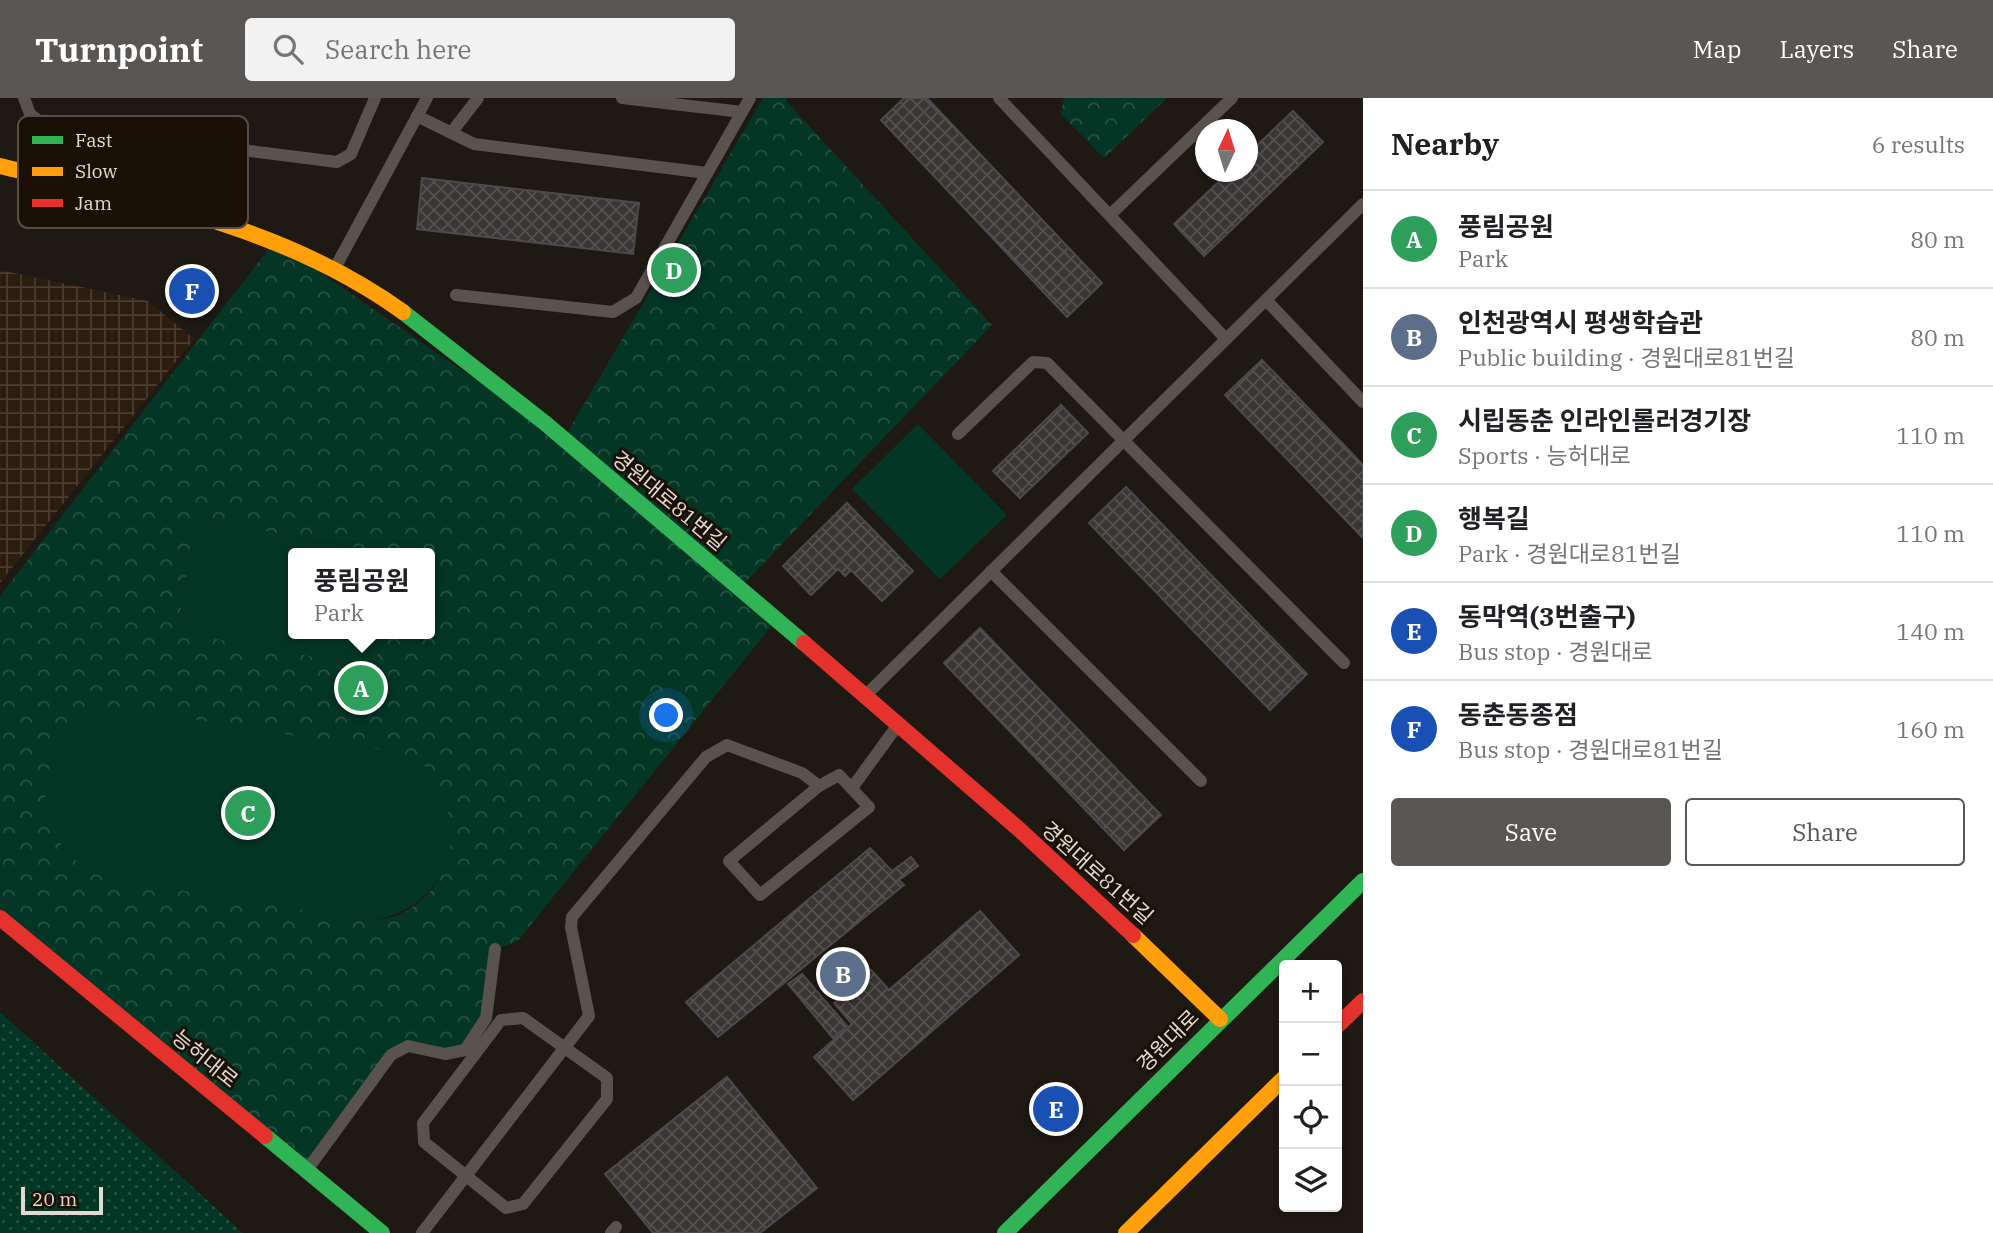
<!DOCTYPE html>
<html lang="en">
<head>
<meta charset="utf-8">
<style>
	body { margin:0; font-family:"IBM Plex Serif","Noto Sans KR",serif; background:#f2f2f2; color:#202124 }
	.controls { position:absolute; right:21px; bottom:21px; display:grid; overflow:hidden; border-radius:7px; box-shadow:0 2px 5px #0004 }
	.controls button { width:63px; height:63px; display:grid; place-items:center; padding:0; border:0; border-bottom:2px solid #e0e0e0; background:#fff; color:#202124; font:35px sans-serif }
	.compass { position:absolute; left:1195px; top:21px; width:63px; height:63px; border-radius:50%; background:#fff; box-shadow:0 2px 5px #0004; rotate:4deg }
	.scale { position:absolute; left:21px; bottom:18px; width:82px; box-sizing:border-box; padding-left:7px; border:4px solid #e2dad2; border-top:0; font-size:19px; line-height:24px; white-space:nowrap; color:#e2dad2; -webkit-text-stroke:5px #1b1005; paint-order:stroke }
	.you { position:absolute; left:667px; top:618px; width:24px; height:24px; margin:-18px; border:5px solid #fff; border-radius:50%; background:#1a73e8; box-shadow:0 0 0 10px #1a73e833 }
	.badge { display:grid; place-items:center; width:46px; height:46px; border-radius:50%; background:#595654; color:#fff; font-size:23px; font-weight:700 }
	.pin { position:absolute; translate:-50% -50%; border:4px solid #fff; box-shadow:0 2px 7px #0006 }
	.popup { position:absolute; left:288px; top:450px; width:147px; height:91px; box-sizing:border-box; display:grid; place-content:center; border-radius:7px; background:#fff; filter:drop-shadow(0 2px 5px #0005); font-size:23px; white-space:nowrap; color:#757577 }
	.popup b { font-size:26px; color:#202124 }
	.popup::after { content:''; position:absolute; left:50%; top:100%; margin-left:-14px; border:14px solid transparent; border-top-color:#fff }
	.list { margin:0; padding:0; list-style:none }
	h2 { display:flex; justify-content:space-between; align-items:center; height:91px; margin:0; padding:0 28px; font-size:30px }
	h2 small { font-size:23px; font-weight:400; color:#757577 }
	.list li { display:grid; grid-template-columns:46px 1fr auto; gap:21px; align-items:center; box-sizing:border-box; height:98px; padding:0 28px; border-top:2px solid #e0e0e0 }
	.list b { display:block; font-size:26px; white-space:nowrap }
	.list p { margin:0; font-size:23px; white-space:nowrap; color:#757577 }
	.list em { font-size:23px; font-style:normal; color:#757577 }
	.actions { display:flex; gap:14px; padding:21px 28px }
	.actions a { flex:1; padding:16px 0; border:2px solid #595654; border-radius:7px; text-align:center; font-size:24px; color:#595654 }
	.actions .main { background:#595654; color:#fff }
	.icon { flex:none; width:38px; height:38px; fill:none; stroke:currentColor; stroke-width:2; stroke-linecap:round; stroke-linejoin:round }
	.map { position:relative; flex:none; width:1363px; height:1135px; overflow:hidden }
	header { display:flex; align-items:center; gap:42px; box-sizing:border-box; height:98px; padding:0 35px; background:#595654; color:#fff }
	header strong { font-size:33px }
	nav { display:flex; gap:38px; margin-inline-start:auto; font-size:24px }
	.search { width:490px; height:63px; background:#f2f2f2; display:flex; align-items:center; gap:18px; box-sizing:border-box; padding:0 24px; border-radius:7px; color:#757577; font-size:26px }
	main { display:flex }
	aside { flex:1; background:#fff }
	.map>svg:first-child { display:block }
	.industrial { fill:url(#industrial-grid) }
	.grass { fill:url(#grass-dots) }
	.park { fill:url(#park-crowns); fill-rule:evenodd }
	.garden { fill:#043625 }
	.building { fill:url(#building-cross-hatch); stroke:#4e4a4b; stroke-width:2 }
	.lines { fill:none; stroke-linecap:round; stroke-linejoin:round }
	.lane { stroke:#5a524d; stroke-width:12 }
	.fast { stroke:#30b455; stroke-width:16 }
	.slow { stroke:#ff9f0a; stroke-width:16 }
	.jam { stroke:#e5322d; stroke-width:16 }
	.labels { text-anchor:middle; stroke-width:6; stroke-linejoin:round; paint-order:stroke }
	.street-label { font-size:21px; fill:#e2dad2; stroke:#1b1005 }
	.key { fill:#1b1005; stroke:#574d42; stroke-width:2 }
	.key-label { font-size:19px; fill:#e2dad2 }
</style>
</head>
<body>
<header>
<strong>Turnpoint</strong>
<div class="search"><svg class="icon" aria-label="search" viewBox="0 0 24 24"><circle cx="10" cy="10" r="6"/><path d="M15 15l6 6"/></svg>Search here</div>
<nav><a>Map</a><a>Layers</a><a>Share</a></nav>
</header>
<main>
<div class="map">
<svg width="1363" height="1135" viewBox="0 0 1363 1135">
	<defs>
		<pattern id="industrial-grid" width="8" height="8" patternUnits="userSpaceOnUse" patternTransform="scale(1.75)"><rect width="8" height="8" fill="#2d1d0e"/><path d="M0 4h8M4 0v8" fill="none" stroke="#4b3d30"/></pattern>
		<pattern id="grass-dots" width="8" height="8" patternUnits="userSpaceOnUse" patternTransform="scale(1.75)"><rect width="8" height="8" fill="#043625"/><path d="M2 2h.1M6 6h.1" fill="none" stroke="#285244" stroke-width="1.8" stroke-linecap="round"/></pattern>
		<pattern id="park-crowns" width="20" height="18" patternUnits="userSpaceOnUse" patternTransform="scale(1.75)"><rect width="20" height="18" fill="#043625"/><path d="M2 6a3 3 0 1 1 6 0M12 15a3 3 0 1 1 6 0" fill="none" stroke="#285244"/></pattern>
		<pattern id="building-cross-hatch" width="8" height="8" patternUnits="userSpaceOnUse" patternTransform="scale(1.75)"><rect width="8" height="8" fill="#3a3636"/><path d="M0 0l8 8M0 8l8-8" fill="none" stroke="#565252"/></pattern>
	</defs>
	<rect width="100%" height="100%" fill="#1f1913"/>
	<polygon class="industrial" points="0,172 148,203 194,241 0,485"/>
	<polygon class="grass" points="0,914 243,1135 0,1135"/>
	<g class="park">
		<path d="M 763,0 L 788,0 L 786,3 L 992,227 L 740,490 L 777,521 L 517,844 L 495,851 L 486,920 L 465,952 L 408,948 L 391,957 L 307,1073 L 0,820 L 0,498 L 275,143 L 563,342 ZM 197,421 L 387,455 L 429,455 L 429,536 L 381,536 L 375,570 L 177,533 ZM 86,621 L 382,652 C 396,656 412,659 423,667 C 432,674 435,685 440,694 C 463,736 447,794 402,815 C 391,821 378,821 365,823 L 101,777 L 47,677 C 55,652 65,637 86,621 Z"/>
		<polygon points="1064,0 1167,0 1104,60 1061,16"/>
	</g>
	<g class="garden">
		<polygon points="918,326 1007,417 940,481 852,391"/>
		<polygon points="197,421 387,455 293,455 293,536 381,536 375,570 177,534"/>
		<path d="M 119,609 L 382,652 C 396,656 412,659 423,667 C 432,674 435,685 440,694 C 473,755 430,818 365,823 L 114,781 C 106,778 96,777 88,773 C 81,769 74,761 68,755 C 21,704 50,620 119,609 Z"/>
	</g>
	<g class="building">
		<polygon points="904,0 927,0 1102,185 1067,219 881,22"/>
		<polygon points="1293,13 1323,44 1204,158 1174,126 1229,74 1248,74 1248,56"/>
		<polygon points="422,80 639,105 633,156 417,131"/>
		<polygon points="1262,262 1363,367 1363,440 1225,297"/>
		<polygon points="1061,307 1088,335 1020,400 993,373"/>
		<polygon points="1126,389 1307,576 1270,612 1089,425"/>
		<polygon points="847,405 913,473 882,503 851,472 845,478 838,471 811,497 783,468"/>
		<polygon points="980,530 1161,717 1124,752 944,565"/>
		<polygon points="870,750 892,773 911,759 918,768 899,782 904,787 718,939 686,904"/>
		<polygon points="980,813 1019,857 853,1002 814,959 852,926 834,905 871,872 889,892"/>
		<polygon points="802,876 847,928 833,940 788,886"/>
		<polygon points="727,979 817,1090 760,1135 653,1135 605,1076"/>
	</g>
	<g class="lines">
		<g class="lane">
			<polyline points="24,0 30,16 44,27 337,64 351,56 375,0"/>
			<polyline points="622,0 742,14"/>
			<polyline points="999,0 1226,241"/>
			<polyline points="417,18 474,46 707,75"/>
			<polyline points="451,35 478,0"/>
			<polyline points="1110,117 1232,0"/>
			<polyline points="335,170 427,0"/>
			<polyline points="456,197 613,214 636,200 750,0"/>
			<polyline points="1266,202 1363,304"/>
			<polyline points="958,336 1033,264 1047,265 1344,565"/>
			<polyline points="991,473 1201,683"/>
			<polyline points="866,597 1363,106"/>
			<polygon points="839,677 869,709 760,797 729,763 819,688"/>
			<polyline points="852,690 897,628"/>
			<polygon points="523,920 607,980 607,1001 523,1106 506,1110 424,1044 423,1025 501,922"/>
			<polyline points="307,1072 391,957 408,948 445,956 465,952 486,920 495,851"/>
			<polyline points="422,1135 589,918 571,829 572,819 706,659 727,647 802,675 819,688"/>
			<polyline points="611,1135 616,1129"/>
		</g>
		<g class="fast">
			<polyline points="403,214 545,325 804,545"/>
			<polyline points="265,1038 382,1135"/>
			<polyline points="1005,1135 1363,783"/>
		</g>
		<g class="slow">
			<path d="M 0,68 C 141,102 284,128 403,214"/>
			<polyline points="1133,837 1220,921"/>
			<polyline points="1126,1135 1284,980"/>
		</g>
		<g class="jam">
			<polyline points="804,545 1021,733 1133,837"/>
			<polyline points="0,820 265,1038"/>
			<polyline points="1337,928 1363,903"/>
		</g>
	</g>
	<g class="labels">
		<g class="street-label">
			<text transform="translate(669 403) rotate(40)" y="7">경원대로81번길</text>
			<text transform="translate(1097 775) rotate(42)" y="7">경원대로81번길</text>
			<text transform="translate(1168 943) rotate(-45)" y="7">경원대로</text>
			<text transform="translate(205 961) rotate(39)" y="7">능허대로</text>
		</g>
	</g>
	<rect x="18" y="18" width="230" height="112" rx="10" class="key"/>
	<rect x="32" y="38" width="31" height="8" fill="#30b455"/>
	<rect x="32" y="69" width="31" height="9" fill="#ff9f0a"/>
	<rect x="32" y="101" width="31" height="8" fill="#e5322d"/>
	<g class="key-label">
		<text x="75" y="49">Fast</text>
		<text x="75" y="80">Slow</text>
		<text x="75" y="112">Jam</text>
	</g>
</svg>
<div class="controls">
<button>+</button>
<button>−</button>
<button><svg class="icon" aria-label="locate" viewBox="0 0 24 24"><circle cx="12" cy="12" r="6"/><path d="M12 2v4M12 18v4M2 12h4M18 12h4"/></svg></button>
<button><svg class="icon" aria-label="layers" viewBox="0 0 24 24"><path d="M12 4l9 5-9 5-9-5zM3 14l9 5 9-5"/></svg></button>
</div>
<svg class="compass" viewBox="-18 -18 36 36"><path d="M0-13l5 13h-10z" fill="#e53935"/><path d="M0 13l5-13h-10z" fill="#757577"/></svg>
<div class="scale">20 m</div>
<div class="you"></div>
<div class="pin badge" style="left:361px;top:590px;background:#2e9e5b">A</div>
<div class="popup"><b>풍림공원</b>Park</div>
<div class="pin badge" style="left:843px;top:876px;background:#5c6f8a">B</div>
<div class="pin badge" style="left:248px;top:715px;background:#2e9e5b">C</div>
<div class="pin badge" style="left:674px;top:172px;background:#2e9e5b">D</div>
<div class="pin badge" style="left:1056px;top:1011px;background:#1a4fb4">E</div>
<div class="pin badge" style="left:192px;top:193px;background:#1a4fb4">F</div>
</div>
<aside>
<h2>Nearby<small>6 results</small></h2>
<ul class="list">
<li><span class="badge" style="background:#2e9e5b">A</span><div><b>풍림공원</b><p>Park</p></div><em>80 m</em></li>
<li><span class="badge" style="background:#5c6f8a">B</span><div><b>인천광역시 평생학습관</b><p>Public building · 경원대로81번길</p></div><em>80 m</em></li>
<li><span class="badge" style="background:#2e9e5b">C</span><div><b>시립동춘 인라인롤러경기장</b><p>Sports · 능허대로</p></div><em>110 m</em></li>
<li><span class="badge" style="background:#2e9e5b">D</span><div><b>행복길</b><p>Park · 경원대로81번길</p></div><em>110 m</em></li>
<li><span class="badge" style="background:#1a4fb4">E</span><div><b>동막역(3번출구)</b><p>Bus stop · 경원대로</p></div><em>140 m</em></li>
<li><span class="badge" style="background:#1a4fb4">F</span><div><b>동춘동종점</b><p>Bus stop · 경원대로81번길</p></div><em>160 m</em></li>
</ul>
<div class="actions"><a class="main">Save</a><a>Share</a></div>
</aside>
</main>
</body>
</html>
